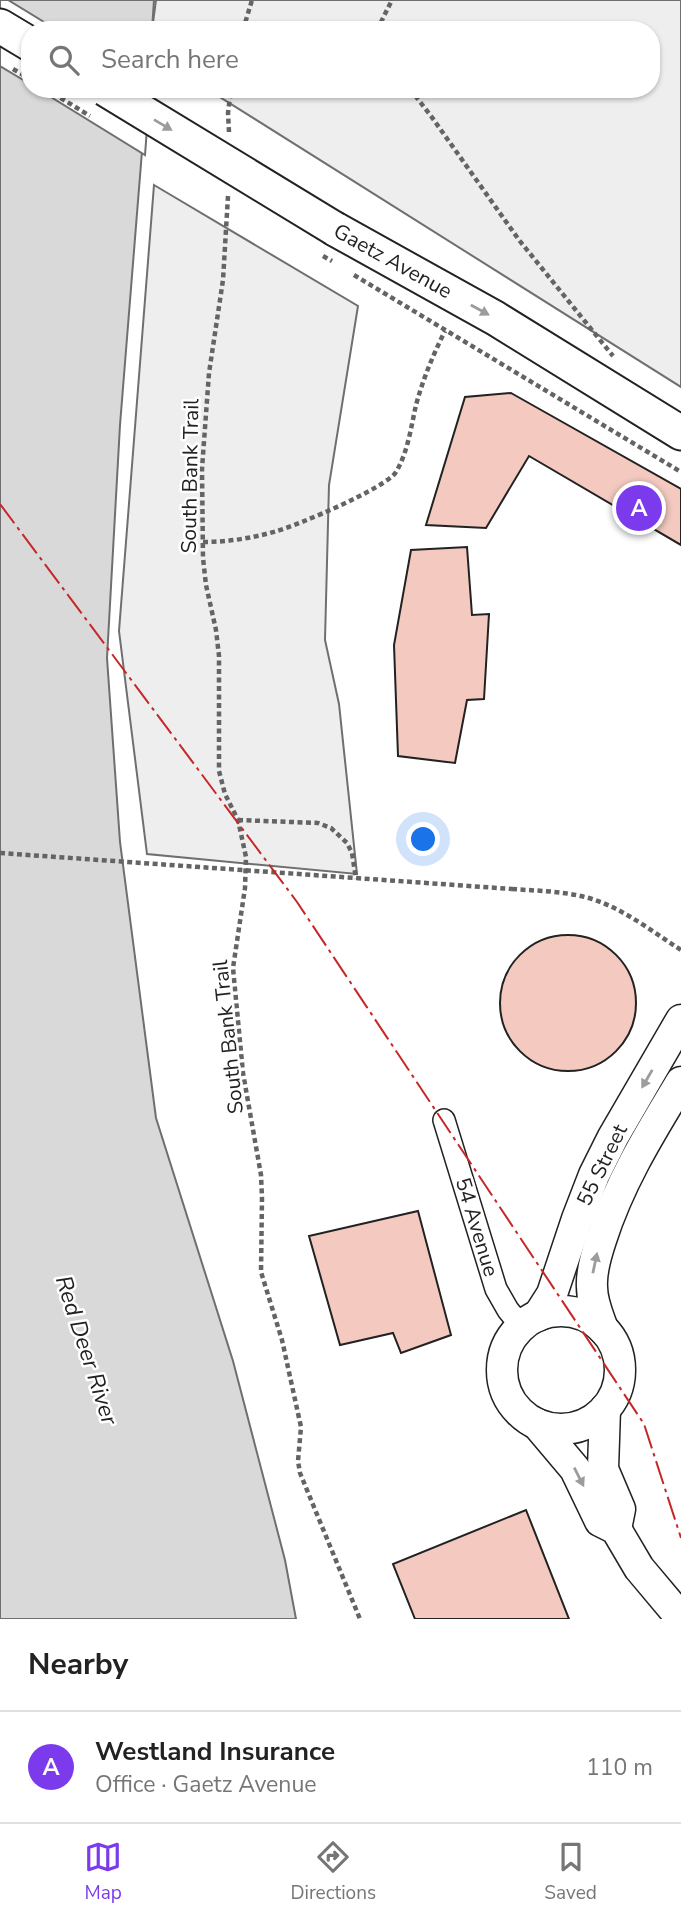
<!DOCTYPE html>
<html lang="en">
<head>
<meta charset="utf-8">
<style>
	body { margin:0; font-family:"Nunito Sans",sans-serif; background:#f2f2f2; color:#222 }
	.you { position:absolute; left:424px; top:840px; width:24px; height:24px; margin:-18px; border:5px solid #fff; border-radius:50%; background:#1a73e8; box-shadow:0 0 0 10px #1a73e833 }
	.badge { display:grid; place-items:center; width:46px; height:46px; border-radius:50%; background:#7c3aed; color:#fff; font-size:23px; font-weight:700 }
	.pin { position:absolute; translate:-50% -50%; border:4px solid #fff; box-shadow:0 2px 7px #0006 }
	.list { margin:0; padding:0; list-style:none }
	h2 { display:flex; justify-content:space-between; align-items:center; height:91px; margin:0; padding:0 28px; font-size:30px }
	h2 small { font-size:23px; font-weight:400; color:#767676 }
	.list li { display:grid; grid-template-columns:46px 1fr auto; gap:21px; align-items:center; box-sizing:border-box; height:112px; padding:0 28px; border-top:2px solid #e0e0e0 }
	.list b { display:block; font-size:26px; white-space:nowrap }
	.list p { margin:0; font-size:23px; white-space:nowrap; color:#767676 }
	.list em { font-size:23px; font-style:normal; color:#767676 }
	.icon { flex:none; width:38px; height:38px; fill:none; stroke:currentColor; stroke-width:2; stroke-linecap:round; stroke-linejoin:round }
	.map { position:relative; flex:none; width:681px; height:1619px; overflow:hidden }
	.search { position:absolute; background:#fff; box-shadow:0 2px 5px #0004; left:21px; right:21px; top:21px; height:77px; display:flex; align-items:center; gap:18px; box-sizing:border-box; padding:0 24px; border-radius:28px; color:#767676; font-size:26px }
	.sheet { height:203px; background:#fff }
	nav { display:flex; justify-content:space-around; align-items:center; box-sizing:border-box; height:98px; border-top:2px solid #e0e0e0; background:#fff; font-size:19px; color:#767676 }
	nav a { display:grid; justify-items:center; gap:4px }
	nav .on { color:#7c3aed }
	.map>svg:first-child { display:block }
	.green { fill:#eee; stroke:#6f6f6f; stroke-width:2 }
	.water { fill:#d9d9d9; stroke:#6f6f6f; stroke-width:2 }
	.pier { fill:#fff; stroke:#6f6f6f; stroke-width:2 }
	.building { fill:#f3c9c0; stroke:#222; stroke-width:2 }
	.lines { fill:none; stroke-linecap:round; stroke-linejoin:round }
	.street-casing { stroke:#222; stroke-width:24 }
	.secondary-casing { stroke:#222; stroke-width:33 }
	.primary-casing { stroke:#222; stroke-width:37 }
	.path { stroke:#646464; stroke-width:4.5; stroke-dasharray:5 3.5; stroke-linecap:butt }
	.street { stroke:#fff; stroke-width:21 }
	.secondary { stroke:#fff; stroke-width:30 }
	.primary { stroke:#fff; stroke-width:33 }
	.primary-bridge-casing { stroke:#222; stroke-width:37; stroke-linecap:butt }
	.path-bridge { stroke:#646464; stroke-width:4.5; stroke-dasharray:5 3.5; stroke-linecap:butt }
	.primary-bridge { stroke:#fff; stroke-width:33 }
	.power { stroke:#c62828; stroke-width:2; stroke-dasharray:24 5 3.5 5; stroke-linecap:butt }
	.oneway { fill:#9c9c9c }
	.labels { text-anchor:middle; stroke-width:5; stroke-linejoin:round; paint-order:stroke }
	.street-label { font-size:21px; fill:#222; stroke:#fff }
	.water-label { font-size:23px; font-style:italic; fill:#222; stroke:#fff }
</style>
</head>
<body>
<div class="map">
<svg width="681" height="1619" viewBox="0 0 681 1619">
	<rect width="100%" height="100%" fill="#fff"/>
	<g class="green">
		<polygon points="156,0 681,0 681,387 207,89 651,89 651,30 152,30"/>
		<polygon points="154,185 358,306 329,485 325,640 339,704 357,874 147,854 119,631"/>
	</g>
	<polygon class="water" points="0,0 154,0 152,30 30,30 30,89 147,89 120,425 107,658 120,842 156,1118 233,1361 285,1560 296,1619 0,1619"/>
	<g class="pier">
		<polygon points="0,0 8,0 57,30 30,30 30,84 0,66"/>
		<polygon points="38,89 150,89 145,155"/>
	</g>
	<g class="building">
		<polygon points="511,393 681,489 681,545 529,456 486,528 426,525 465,397"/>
		<polygon points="467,547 472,615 489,614 484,699 467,700 455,763 398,756 394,645 411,550"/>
		<circle cx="568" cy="1003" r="68"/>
		<polygon points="418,1211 451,1335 401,1353 393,1333 340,1345 309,1236"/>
		<polygon points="526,1510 569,1619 415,1619 393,1564"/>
	</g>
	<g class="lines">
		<g class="street-casing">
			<polyline id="street" points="444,1120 496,1289 508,1310 522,1327"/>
		</g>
		<g class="secondary-casing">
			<g id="secondary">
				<circle cx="561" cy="1370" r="59"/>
				<polyline points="538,1316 552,1294 577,1219 594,1175 613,1137 681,1020"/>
				<path d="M 603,1329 C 598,1315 592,1302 592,1287 C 591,1272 596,1255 601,1240 C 619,1183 650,1133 681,1082"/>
				<polyline points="605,1409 603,1469 620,1509 616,1529"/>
				<polyline points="537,1424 575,1469 600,1521 616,1529 639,1568 681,1618"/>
			</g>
		</g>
		<g class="primary-casing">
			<g id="primary">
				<polyline points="0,26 30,44"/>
				<polyline points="335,229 495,318 681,433"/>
			</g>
		</g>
		<g class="path">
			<polyline points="243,30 252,0"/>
			<polyline points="377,30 392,0"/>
			<polyline points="13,69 30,79"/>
			<polyline points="410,89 431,116 519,240 613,356"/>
			<polyline points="229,132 228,113 231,89"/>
			<polyline points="228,196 223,280 209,373 202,469 203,558 206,585 216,630 219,656 219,771 225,794 238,820 246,857 245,888 233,968 243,1073 261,1175 262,1198 261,1272 282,1340 301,1427 298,1461 300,1473 360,1619"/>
			<polyline points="354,275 681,472"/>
			<path d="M 203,542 C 228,542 253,538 277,531 C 298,525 386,488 396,472 C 408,452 411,427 416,405 C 423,379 433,355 445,331"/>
			<polyline points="238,820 318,823 331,828 347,843 352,853 356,879"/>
			<path d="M 512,889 C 539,891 566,891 592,899 C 624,909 653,932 681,950"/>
		</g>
		<use href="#street" class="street"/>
		<use href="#secondary" class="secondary"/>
		<use href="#primary" class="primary"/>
		<g class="primary-bridge-casing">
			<polyline id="primary-bridge" points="105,89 335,229"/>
		</g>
		<g class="path-bridge">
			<polyline points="46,89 90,116"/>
			<polyline points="323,256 332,261"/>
			<polyline points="0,853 512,889"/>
		</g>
		<use href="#primary-bridge" class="primary-bridge"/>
		<polyline class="power" points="0,504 297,902 644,1424 681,1538"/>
	</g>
	<defs><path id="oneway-solid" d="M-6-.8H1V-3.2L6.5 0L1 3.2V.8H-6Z" transform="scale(1.75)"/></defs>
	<g class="oneway">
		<use href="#oneway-solid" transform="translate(163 125) rotate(31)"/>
		<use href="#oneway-solid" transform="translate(480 310) rotate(29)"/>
		<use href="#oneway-solid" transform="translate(647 1079) rotate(120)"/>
		<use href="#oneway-solid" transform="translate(595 1263) rotate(-78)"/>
		<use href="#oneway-solid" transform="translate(579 1477) rotate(63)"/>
	</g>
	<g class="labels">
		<g class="street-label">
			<text transform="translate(393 261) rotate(29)" y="7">Gaetz Avenue</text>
			<text transform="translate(190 476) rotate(-89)" y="7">South Bank Trail</text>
			<text transform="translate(228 1037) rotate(-96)" y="7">South Bank Trail</text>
			<text transform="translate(602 1165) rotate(-64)" y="7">55 Street</text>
			<text transform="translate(477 1227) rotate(73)" y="7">54 Avenue</text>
		</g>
		<g class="water-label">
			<text transform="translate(87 1350) rotate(72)" y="8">Red Deer River</text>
		</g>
	</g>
</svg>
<div class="you"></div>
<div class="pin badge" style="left:639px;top:508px">A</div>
<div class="search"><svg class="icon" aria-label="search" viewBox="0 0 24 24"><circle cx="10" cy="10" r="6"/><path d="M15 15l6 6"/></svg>Search here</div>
</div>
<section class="sheet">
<h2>Nearby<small></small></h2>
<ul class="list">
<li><span class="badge">A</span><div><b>Westland Insurance</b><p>Office · Gaetz Avenue</p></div><em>110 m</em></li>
</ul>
</section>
<nav>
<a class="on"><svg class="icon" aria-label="map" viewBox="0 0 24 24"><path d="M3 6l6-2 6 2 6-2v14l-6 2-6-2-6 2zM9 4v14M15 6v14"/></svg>Map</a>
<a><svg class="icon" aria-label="directions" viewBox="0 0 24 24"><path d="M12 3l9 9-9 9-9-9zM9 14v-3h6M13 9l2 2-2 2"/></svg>Directions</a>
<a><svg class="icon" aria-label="saved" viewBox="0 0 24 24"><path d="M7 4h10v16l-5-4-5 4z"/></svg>Saved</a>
</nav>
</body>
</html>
